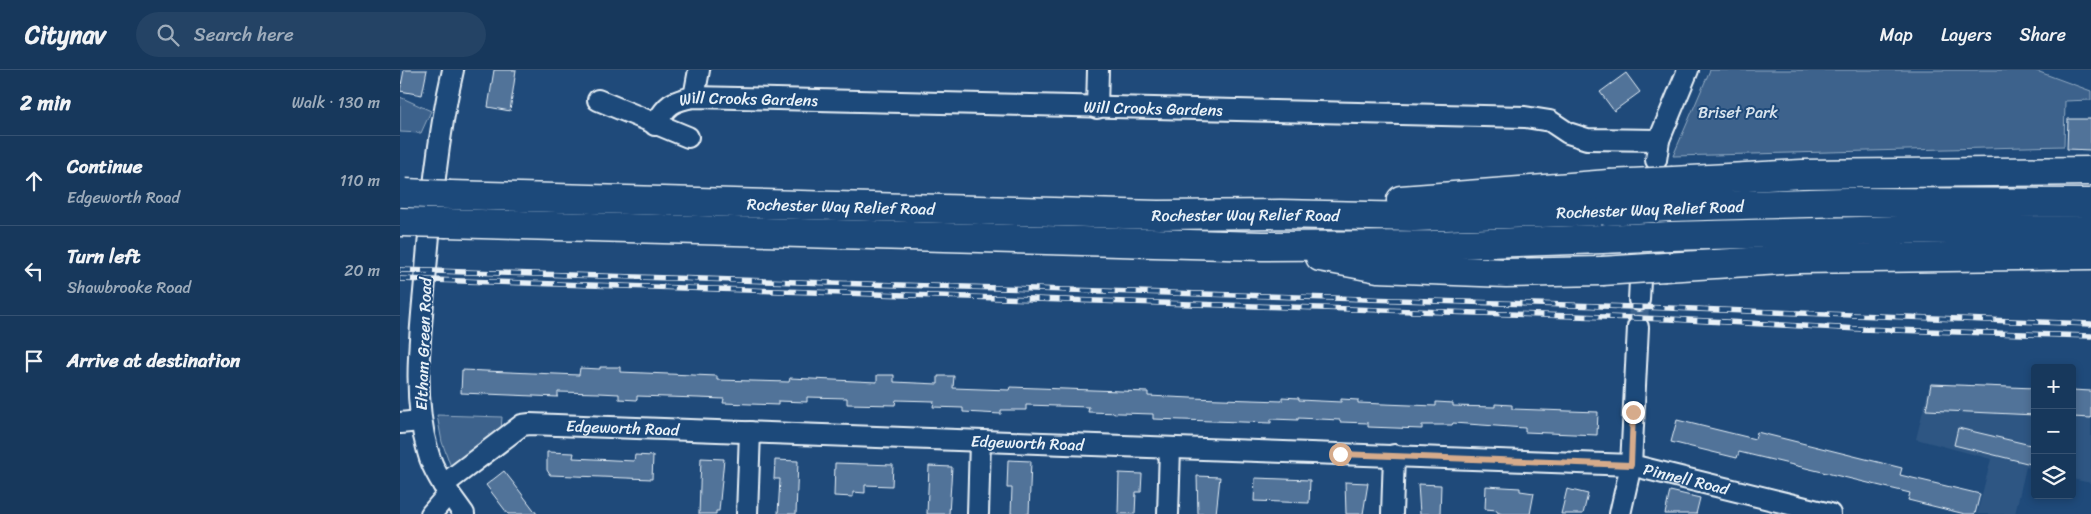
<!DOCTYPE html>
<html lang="en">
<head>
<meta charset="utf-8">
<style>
	body { margin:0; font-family:Sriracha,sans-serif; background:#244365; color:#f1f3f6 }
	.controls { position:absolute; right:15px; bottom:15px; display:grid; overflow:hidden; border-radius:5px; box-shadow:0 2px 8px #0003 }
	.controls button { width:45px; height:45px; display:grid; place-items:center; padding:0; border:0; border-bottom:1px solid #365272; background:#17385c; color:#f1f3f6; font:25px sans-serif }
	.stop { position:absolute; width:15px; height:15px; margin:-11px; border:4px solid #d6ab8b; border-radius:50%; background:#fff }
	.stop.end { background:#d6ab8b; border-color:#fff; box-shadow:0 1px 5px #0008 }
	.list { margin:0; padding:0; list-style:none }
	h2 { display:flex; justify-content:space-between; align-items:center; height:65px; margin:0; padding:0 20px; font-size:21px }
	h2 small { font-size:16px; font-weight:400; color:#9eacbb }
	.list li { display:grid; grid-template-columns:32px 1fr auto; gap:15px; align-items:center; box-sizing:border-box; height:90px; padding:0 20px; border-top:1px solid #365272 }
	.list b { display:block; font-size:19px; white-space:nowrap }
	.list p { margin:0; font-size:16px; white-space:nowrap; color:#9eacbb }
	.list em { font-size:16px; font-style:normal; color:#9eacbb }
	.icon { flex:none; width:28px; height:28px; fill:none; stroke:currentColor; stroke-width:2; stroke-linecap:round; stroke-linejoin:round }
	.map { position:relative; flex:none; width:1691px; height:444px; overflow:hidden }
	header { display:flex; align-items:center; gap:30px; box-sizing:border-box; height:70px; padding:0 25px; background:#17385c; border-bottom:1px solid #365272 }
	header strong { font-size:24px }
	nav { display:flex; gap:28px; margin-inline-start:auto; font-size:18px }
	.search { width:350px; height:45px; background:#244365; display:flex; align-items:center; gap:12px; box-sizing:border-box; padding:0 18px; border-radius:28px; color:#9eacbb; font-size:19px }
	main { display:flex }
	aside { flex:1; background:#17385c }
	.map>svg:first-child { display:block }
	.built { fill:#2e5683 }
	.green { fill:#3c628c; stroke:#92aac2 }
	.building { fill:#517399; stroke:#e8f1f8 }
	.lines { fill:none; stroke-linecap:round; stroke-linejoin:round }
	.minor-tunnel { stroke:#3d638d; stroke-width:20; stroke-dasharray:20 10; stroke-linecap:butt }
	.minor-casing { stroke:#e8f1f8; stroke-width:24 }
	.highway-casing { stroke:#e8f1f8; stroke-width:31 }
	.minor { stroke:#1f4a7a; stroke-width:20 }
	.highway { stroke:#1f4a7a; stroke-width:28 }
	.rail-casing { stroke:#e8f1f8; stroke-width:5.5 }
	.rail { stroke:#1f4a7a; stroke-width:4; stroke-dasharray:11; stroke-linecap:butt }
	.highway-bridge-casing { stroke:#e8f1f8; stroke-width:31; stroke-linecap:butt }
	.highway-bridge { stroke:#1f4a7a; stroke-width:28 }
	.route { stroke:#d6ab8b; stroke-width:6 }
	.labels { text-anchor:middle; stroke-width:4; stroke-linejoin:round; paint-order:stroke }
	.street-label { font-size:16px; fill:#e8f1f8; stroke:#1f4a7a }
	.park-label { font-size:16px; fill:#d7e3ed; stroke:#1f4a7a }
</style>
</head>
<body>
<header>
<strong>Citynav</strong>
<div class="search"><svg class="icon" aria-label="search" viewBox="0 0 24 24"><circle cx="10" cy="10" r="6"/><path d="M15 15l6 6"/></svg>Search here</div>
<nav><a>Map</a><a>Layers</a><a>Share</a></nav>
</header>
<main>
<aside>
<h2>2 min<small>Walk · 130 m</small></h2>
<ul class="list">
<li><svg class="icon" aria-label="ahead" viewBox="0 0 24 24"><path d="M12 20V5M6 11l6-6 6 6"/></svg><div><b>Continue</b><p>Edgeworth Road</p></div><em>110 m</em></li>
<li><svg class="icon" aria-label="left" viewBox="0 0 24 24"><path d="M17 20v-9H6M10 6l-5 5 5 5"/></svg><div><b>Turn left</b><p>Shawbrooke Road</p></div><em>20 m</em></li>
<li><svg class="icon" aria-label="arrive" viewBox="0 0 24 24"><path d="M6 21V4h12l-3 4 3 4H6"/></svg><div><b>Arrive at destination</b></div></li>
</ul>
</aside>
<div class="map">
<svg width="1691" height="444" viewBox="0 0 1691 444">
	<rect width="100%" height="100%" fill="#1f4a7a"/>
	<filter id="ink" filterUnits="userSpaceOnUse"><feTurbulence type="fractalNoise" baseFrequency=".02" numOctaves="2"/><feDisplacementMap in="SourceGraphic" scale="10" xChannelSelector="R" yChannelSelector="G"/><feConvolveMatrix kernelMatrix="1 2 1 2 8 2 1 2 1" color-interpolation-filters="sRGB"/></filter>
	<g filter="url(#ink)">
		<g class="built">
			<polygon points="1530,313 1635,318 1635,399 1626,397 1615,444 1577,444 1591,389 1516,369"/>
			<polygon points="1672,320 1691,321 1691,413 1672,409"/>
		</g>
		<g class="green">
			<polygon points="1310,0 1634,0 1691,21 1691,30 1665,31 1664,76 1273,86"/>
			<polygon points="0,27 31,41 21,63 0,62"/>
			<polygon points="37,345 102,347 101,361 51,397 42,372"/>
		</g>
		<g class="building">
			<polygon points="4,0 27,0 22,25 0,21"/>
			<polygon points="94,0 116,0 110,41 88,37"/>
			<polygon points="1226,3 1240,22 1214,41 1200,22"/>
			<polygon points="1668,49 1691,49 1691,80 1667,79"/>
			<polygon points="200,297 220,297 220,302 317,306 317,310 389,312 390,308 477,312 477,305 494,305 494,312 538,314 538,306 554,306 553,318 609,320 610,317 748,322 748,326 791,328 882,331 882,327 899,328 899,330 941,332 941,329 958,330 958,333 1036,336 1036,332 1053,333 1053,336 1095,337 1095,334 1112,335 1112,339 1198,342 1197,365 1125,362 1125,358 1053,353 1052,355 1022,355 1022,359 968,357 968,353 940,352 940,350 898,348 898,350 871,349 871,353 753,349 753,344 688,342 689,337 626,335 626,340 601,340 601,344 563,342 563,338 533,337 534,331 496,330 495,335 447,334 447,328 407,327 407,332 378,331 378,335 323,333 324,329 298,328 237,326 237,330 219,329 219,324 199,323 158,322 158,327 61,323 62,300 179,305 180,298 200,299"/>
			<polygon points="1531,314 1635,318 1635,345 1526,340"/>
			<polygon points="1672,320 1691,321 1691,348 1672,347"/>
			<polygon points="1277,350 1355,369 1357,362 1502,398 1500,405 1580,424 1575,444 1565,444 1508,430 1510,423 1339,382 1337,388 1271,372"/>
			<polygon points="1558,358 1635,376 1635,395 1554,375"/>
			<polygon points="147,382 174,383 173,388 194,389 234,391 235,385 253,386 252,409 150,405 147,400"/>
			<polygon points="301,388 324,389 319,441 316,441 316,444 299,444"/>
			<polygon points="375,390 398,391 396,444 378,444 380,409 374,409"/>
			<polygon points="608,390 631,391 629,444 611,444 612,418 607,418"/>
			<polygon points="435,393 493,395 492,416 465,415 465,423 453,422 453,427 434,426"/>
			<polygon points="529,396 552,397 549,444 527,444"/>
			<polygon points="104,401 115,415 137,444 108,444 86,415"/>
			<polygon points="719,403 742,404 741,422 736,422 735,444 718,444"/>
			<polygon points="797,406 820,407 816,444 798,444"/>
			<polygon points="855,408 910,410 909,433 854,431"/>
			<polygon points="945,412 968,413 963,444 946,444"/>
			<polygon points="1018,414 1041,415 1040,444 1020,444"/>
			<polygon points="1086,416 1120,418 1120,421 1134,423 1130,444 1102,444 1097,442 1097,440 1085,439"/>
			<polygon points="1167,419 1188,424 1183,444 1161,444"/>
			<polygon points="1270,421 1300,428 1296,444 1265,444"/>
		</g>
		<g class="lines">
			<polyline class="minor-tunnel" points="1238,257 1239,230"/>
			<g class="minor-casing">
				<g id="minor">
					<path d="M 53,0 C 37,69 31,140 25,211 C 20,267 12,327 28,382 C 34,405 50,424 64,444"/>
					<polyline points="294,27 299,0"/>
					<polyline points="198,30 288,67"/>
					<polyline points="697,38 698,0"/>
					<path id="s1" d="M 255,55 C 267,34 272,31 294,27 L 1125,47 L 1150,51 L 1168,63 L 1187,69 L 1259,70"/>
					<polyline points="1256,90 1259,70 1288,0"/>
					<polyline points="1239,230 1240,210"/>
					<polyline points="0,353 20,351"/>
					<path id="s2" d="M 43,415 L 122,355 L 130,354 L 1231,395 L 1430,444"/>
					<polyline points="31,444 49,423"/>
					<polyline points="347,444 350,362"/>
					<polyline points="578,444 580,371"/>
					<polyline points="768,444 770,378"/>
					<polyline points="992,444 994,385"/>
					<polyline points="1220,444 1231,395 1238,257"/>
				</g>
			</g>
			<g class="highway-casing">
				<g id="highway">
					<polyline points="1273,111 1402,104 1691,101"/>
					<path id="s3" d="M 50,125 L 758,145 L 880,144 L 1015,147 L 1206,141"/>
					<polyline points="1001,130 1209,114"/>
					<polyline points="1270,137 1446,132 1691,133"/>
					<polyline points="47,153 862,176 1032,175 1202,169"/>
					<polyline points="1270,166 1536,159 1691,161"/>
					<polyline points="920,187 978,198 1106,203 1202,201"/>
					<polyline points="1265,197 1398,189 1691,185"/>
				</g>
			</g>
			<use href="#minor" class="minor"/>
			<use href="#highway" class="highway"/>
			<g class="rail-casing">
				<g id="rail">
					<polyline points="0,200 1268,238 1691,254"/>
					<polyline points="0,209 1269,249 1460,259 1691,266"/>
				</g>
			</g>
			<use href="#rail" class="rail"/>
			<g class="highway-bridge-casing">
				<g id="highway-bridge">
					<polyline points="1209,114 1273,111"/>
					<polyline points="5,123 50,125"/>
					<polyline points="1206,141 1270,137"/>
					<polyline points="0,152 47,153"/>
					<polyline points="1202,169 1270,166"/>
					<polyline points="1202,201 1265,197"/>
				</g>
			</g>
			<use href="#highway-bridge" class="highway-bridge"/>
		</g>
	</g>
	<g class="lines" filter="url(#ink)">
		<polyline class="route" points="940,384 1231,395 1233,342"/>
	</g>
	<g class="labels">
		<g class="street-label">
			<text dy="6" stroke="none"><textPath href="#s1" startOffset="105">Will Crooks Gardens</textPath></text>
			<text dy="6" stroke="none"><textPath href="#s1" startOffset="510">Will Crooks Gardens</textPath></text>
			<text dy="6" stroke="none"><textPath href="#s3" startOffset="391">Rochester Way Relief Road</textPath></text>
			<text transform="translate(1250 139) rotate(-2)" y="6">Rochester Way Relief Road</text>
			<text dy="6" stroke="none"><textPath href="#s3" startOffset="796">Rochester Way Relief Road</textPath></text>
			<text transform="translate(23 274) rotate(-88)" y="6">Eltham Green Road</text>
			<text dy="6" stroke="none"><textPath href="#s2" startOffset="200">Edgeworth Road</textPath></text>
			<text dy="6" stroke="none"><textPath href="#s2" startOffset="605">Edgeworth Road</textPath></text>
			<text dy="6" stroke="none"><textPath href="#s2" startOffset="1266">Pinnell Road</textPath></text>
		</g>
		<g class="park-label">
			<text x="1338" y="48">Briset Park</text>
		</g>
	</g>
</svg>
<div class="controls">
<button>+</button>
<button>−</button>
<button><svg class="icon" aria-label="layers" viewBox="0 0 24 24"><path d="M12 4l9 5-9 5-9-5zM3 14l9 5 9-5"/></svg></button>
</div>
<div class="stop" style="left:940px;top:384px"></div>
<div class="stop end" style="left:1233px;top:342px"></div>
</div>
</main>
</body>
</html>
